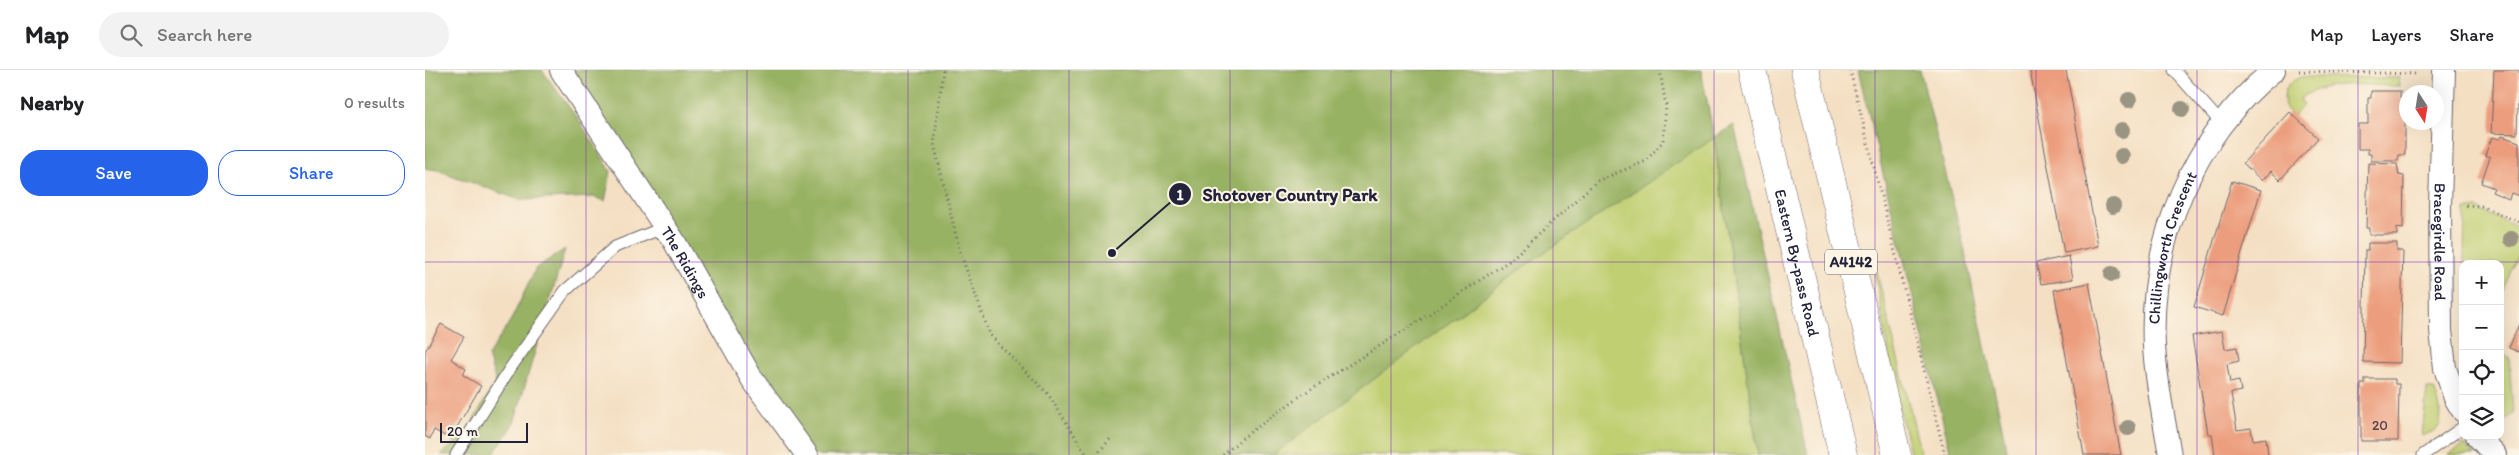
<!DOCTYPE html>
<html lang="en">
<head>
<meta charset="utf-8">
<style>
	body { margin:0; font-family:Itim,sans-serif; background:#f2f2f2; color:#202124 }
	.controls { position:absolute; right:15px; bottom:15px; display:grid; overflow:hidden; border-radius:10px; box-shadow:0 5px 20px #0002 }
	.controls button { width:45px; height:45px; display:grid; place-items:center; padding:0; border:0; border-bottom:1px solid #e0e0e0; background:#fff; color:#202124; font:25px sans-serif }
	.compass { position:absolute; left:1974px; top:15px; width:45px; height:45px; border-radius:50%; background:#fff; box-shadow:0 5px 20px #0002; rotate:168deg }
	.scale { position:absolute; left:15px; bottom:12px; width:88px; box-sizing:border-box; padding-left:5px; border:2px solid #22223b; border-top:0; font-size:14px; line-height:18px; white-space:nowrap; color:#22223b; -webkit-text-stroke:4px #fcf5e5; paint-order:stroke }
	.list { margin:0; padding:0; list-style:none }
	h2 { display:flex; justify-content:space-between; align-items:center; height:65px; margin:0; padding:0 20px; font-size:21px }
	h2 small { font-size:16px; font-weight:400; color:#757577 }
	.actions { display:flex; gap:10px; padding:15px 20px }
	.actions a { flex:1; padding:11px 0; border:1px solid #2563eb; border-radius:20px; text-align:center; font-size:18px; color:#2563eb }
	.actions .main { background:#2563eb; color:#fff }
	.icon { flex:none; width:28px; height:28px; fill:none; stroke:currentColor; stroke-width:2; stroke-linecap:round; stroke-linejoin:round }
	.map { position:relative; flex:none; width:2094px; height:385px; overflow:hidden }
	header { display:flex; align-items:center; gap:30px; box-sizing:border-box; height:70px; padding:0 25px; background:#fff; border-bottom:1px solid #e0e0e0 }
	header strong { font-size:24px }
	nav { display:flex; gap:28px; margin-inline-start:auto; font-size:18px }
	.search { width:350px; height:45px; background:#f2f2f2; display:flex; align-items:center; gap:12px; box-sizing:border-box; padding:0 18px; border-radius:28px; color:#757577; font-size:19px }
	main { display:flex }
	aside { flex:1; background:#fff }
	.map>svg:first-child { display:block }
	.green { fill:#c0cf72; stroke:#717856 }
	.forest { fill:#98b264; stroke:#5d6a50 }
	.building { fill:#ec9d7d }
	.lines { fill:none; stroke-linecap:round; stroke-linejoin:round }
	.service-casing { stroke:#6c646b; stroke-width:13 }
	.minor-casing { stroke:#6c646b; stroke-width:24 }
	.trunk-casing { stroke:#6c646b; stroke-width:29 }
	.path { stroke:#6c646b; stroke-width:3; stroke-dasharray:1 4; stroke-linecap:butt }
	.service { stroke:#fff; stroke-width:11 }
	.minor { stroke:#fff; stroke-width:22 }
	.trunk { stroke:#fff; stroke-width:28 }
	.tree { fill:#9a9482 }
	.grid { fill:none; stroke:#7b2cbf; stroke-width:1; stroke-opacity:0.55 }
	.labels { text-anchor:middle; stroke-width:4; stroke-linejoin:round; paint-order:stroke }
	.number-label { font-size:14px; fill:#54414c }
	.shield { fill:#fcf5e5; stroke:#63616e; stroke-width:1 }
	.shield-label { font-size:15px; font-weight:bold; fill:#22223b }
	.street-label { font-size:16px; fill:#22223b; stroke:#fcf5e5 }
	.leader { fill:none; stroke:#22223b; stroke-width:2 }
	.callout-dot { fill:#22223b; stroke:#fcf5e5; stroke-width:2 }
	.mark-label { font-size:15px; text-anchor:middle; font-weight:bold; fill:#fff }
	.callout-label { font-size:18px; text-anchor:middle; font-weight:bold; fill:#22223b; stroke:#fcf5e5; stroke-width:4; stroke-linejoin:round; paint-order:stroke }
</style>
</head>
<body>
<header>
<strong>Map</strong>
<div class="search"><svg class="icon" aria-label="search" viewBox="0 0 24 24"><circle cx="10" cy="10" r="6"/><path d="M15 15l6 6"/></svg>Search here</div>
<nav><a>Map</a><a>Layers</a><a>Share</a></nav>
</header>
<main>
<aside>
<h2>Nearby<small>0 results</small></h2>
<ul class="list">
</ul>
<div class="actions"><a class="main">Save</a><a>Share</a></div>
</aside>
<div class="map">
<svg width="2094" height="385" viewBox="0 0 2094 385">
	<rect width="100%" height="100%" fill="#fcf5e5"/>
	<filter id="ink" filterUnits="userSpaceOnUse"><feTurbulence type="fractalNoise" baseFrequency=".02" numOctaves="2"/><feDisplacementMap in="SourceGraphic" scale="10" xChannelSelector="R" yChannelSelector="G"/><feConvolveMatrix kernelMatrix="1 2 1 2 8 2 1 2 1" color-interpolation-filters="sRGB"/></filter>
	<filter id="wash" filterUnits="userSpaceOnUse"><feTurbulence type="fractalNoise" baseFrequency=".0096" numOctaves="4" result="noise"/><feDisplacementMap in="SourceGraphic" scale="20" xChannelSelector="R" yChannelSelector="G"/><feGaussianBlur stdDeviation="1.12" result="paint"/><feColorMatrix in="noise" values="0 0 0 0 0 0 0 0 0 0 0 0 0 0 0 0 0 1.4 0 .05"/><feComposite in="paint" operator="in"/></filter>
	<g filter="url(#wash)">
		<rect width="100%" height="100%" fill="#f4dfc3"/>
		<g class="green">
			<path d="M 1876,7 L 1974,8 L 1974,16 C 1943,16 1901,8 1875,29 L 1879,35 L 1868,46 L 1860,37 C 1857,21 1861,13 1876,7 Z"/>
			<polygon points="1289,67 1333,385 382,385"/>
			<polygon points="2040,139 2053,139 2094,158 2094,182 2075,227 2075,194 2039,194"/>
			<polygon points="1449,198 1451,198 1496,385 1486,385 1472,330"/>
			<polygon points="2075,283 2084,287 2088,344 2075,354"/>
			<path d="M 2002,319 L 2009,319 C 2013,328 2020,351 2012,359 C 2008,362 2001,364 1997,366 Z"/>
			<polygon points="2039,375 2050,385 2023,385"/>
		</g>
		<g class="forest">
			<polygon points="0,0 117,0 157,55 186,101 180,131 170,127 95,130 12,100 0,98"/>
			<polygon points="126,0 1276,0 1289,67 1309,55 1383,385 1333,385 1289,68 1101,195 848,385 382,385"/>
			<polygon points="1433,0 1495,0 1539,177 1583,385 1526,385"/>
			<polygon points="140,179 88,356 67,385 16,385 40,364 71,312 63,286 87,248 111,198"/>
		</g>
		<g id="blocks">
			<g class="building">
				<polygon points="1605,0 1641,0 1673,176 1639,183"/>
				<polygon points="2069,0 2094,0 2092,64 2066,63"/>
				<polygon points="1946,21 1975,21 1975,28 1980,28 1980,85 1974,85 1973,91 1946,91 1946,84 1943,84 1943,79 1933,79 1933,54 1943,54 1943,28 1946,28"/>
				<polygon points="1865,42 1893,68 1855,110 1846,101 1837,111 1818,93"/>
				<polygon points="2077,66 2094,72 2094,126 2086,123 2084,129 2067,122 2069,118 2056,113 2065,87 2060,85 2067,67 2075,69"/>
				<polygon points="1943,93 1972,94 1974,105 1979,106 1978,159 1972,158 1972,165 1944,165 1944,158 1941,158"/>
				<polygon points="1807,111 1836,120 1798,246 1769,237"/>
				<polygon points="1943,173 1972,173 1972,181 1978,181 1975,293 1938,292 1940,180 1943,180"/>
				<polygon points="1644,186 1648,209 1616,214 1611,193"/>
				<polygon points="1664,213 1696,385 1659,385 1629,220"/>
				<polygon points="16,254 39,267 26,289 41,299 38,305 56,316 25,369 9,360 5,369 0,366 0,281"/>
				<polygon points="2094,254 2094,282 2084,278"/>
				<polygon points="1797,261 1800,279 1812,277 1814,291 1802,294 1805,313 1814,311 1816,321 1806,323 1812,360 1826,358 1828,370 1841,368 1843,385 1790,385 1787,364 1783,364 1767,266"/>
				<polygon points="1940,309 1970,309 1970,314 1974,314 1973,371 1936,371 1936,314 1940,314"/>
			</g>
		</g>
	</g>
	<g filter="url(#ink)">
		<use href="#blocks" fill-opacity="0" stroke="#6c646b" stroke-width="1"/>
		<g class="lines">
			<g class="service-casing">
				<g id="service">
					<polyline points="1749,0 1797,54"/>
					<polyline points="31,385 84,300 140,221 190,177 230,161 241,167"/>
					<polyline points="1998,385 2038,357"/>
				</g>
			</g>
			<g class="minor-casing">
				<g id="minor">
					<path id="s1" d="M 136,0 L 249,171 L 327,309 L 382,385"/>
					<path id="s2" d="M 2019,0 L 2015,135 L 2016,260 L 2020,298 L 2030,328 L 2038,341"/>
					<polyline points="2052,366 2070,385"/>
					<path id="s3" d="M 1745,385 C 1739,349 1731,312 1729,276 C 1724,171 1768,66 1849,0"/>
				</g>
			</g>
			<g class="trunk-casing">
				<g id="trunk">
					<path id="s4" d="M 1327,0 L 1418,385"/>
					<polyline points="1380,0 1472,385"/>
				</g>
			</g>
			<g class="path">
				<polyline points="518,0 509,74 535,182 565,265 623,324 662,385"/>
				<polyline points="1425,0 1520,385"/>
				<polyline points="1874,1 1993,4"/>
				<polyline points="2041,135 2056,136 2094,152"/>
				<polyline points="671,385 686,368"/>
				<polyline points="798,385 816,369 878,324 980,260 1084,191 1172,111 1221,91 1238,71 1241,37 1235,0"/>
			</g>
			<use href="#service" class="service"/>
			<use href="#minor" class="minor"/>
			<use href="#trunk" class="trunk"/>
		</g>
		<g class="tree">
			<circle cx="1704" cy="30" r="8"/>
			<circle cx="1757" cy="39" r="8"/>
			<circle cx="1697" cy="60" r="8"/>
			<circle cx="1697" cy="86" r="8"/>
			<circle cx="1688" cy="136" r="8"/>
			<circle cx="2086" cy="169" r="8"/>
			<circle cx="1687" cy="204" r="8"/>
			<circle cx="1703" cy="358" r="8"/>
		</g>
	</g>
	<path class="grid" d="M 161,0 L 161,385M 322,0 L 322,385M 483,0 L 483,385M 644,0 L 644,385M 805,0 L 805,385M 966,0 L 966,385M 1128,0 L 1128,385M 1289,0 L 1289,385M 1450,0 L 1450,385M 1611,0 L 1611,385M 1772,0 L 1772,385M 1933,0 L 1933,385M 0,192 L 2094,192"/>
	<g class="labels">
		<g class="number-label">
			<text x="1955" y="360">20</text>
		</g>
		<rect class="shield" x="1400" y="179.5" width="52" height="25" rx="4"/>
		<g class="shield-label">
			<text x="1426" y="197">A4142</text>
		</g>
		<g class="street-label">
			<text dy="6" stroke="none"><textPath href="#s2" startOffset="172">Bracegirdle Road</textPath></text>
			<text dy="6" stroke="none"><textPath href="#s3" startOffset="211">Chillingworth Crescent</textPath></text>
			<text dy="6" stroke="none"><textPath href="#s1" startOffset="229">The Ridings</textPath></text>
			<text dy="6" stroke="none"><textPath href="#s4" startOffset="198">Eastern By-pass Road</textPath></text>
		</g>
	</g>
	<path class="leader" d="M687 183L755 124"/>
	<g class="callout-dot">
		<circle cx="687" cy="183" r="5"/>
		<circle cx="755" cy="124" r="12"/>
	</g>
	<g class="mark-label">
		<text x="755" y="130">1</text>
	</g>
	<g class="callout-label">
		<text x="865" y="131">Shotover Country Park</text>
	</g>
</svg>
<div class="controls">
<button>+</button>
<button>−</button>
<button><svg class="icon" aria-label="locate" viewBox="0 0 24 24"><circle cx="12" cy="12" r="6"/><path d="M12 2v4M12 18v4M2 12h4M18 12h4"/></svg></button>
<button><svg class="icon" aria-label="layers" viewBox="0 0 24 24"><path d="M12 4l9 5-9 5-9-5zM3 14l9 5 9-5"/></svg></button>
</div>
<svg class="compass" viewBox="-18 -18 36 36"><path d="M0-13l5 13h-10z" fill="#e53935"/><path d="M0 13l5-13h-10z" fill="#757577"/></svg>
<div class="scale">20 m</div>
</div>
</main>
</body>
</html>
